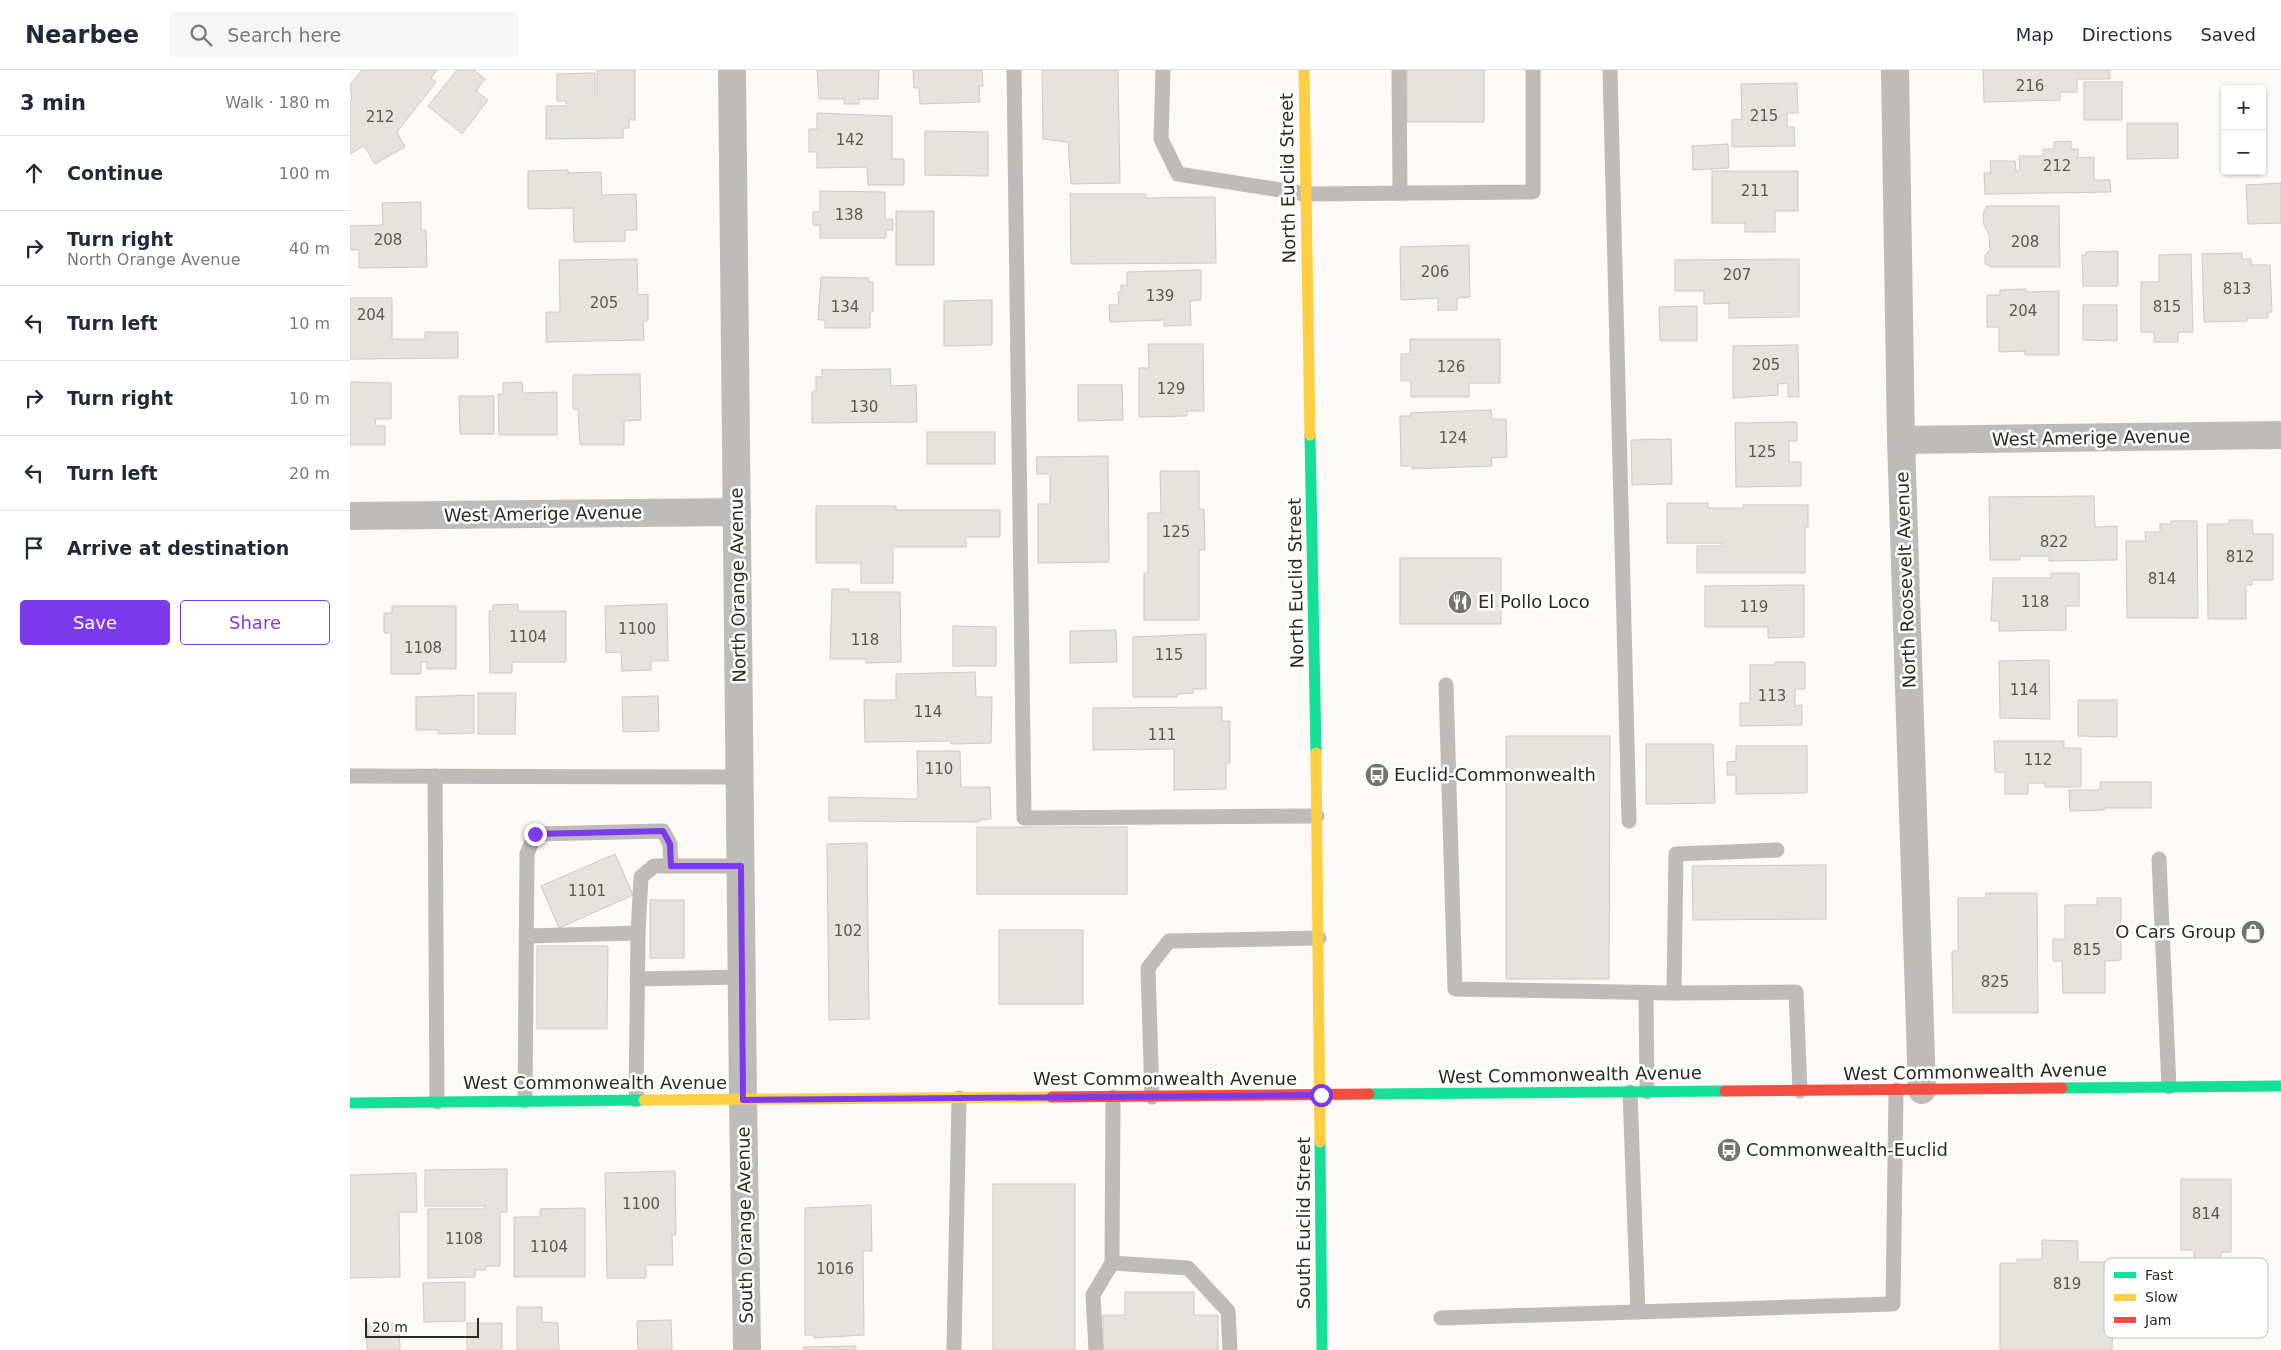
<!DOCTYPE html>
<html lang="en">
<head>
<meta charset="utf-8">
<style>
	body { margin:0; font-family:"DejaVu Sans",sans-serif; background:#f6f6f7; color:#1f2937 }
	.controls { position:absolute; right:15px; top:15px; display:grid; overflow:hidden; border-radius:5px; box-shadow:0 1px 4px #0004 }
	.controls button { width:45px; height:45px; display:grid; place-items:center; padding:0; border:0; border-bottom:1px solid #e0e1e3; background:#fff; color:#1f2937; font:25px sans-serif }
	.scale { position:absolute; left:15px; bottom:12px; width:114px; box-sizing:border-box; padding-left:5px; border:2px solid #2d2a23; border-top:0; font-size:14px; line-height:18px; white-space:nowrap; color:#2d2a23; -webkit-text-stroke:4px #fff; paint-order:stroke }
	.stop { position:absolute; width:15px; height:15px; margin:-11px; border:4px solid #7c3aed; border-radius:50%; background:#fff }
	.stop.end { background:#7c3aed; border-color:#fff; box-shadow:0 1px 5px #0008 }
	.list { margin:0; padding:0; list-style:none }
	h2 { display:flex; justify-content:space-between; align-items:center; height:65px; margin:0; padding:0 20px; font-size:21px }
	h2 small { font-size:16px; font-weight:400; color:#747a83 }
	.list li { display:grid; grid-template-columns:32px 1fr auto; gap:15px; align-items:center; box-sizing:border-box; height:75px; padding:0 20px; border-top:1px solid #e0e1e3 }
	.list b { display:block; font-size:19px; white-space:nowrap }
	.list p { margin:0; font-size:16px; white-space:nowrap; color:#747a83 }
	.list em { font-size:16px; font-style:normal; color:#747a83 }
	.actions { display:flex; gap:10px; padding:15px 20px }
	.actions a { flex:1; padding:11px 0; border:1px solid #7c3aed; border-radius:5px; text-align:center; font-size:18px; color:#7c3aed }
	.actions .main { background:#7c3aed; color:#fff }
	.icon { flex:none; width:28px; height:28px; fill:none; stroke:currentColor; stroke-width:2; stroke-linecap:round; stroke-linejoin:round }
	.map { position:relative; flex:none; width:1931px; height:1280px; overflow:hidden }
	header { display:flex; align-items:center; gap:30px; box-sizing:border-box; height:70px; padding:0 25px; background:#fff; border-bottom:1px solid #e0e1e3 }
	header strong { font-size:24px }
	nav { display:flex; gap:28px; margin-inline-start:auto; font-size:18px }
	.search { width:350px; height:45px; background:#f6f6f7; display:flex; align-items:center; gap:12px; box-sizing:border-box; padding:0 18px; border-radius:5px; color:#747a83; font-size:19px }
	main { display:flex }
	aside { flex:1; background:#fff }
	.map>svg:first-child { display:block }
	.building { fill:#e6e2de; stroke:#cdcac5 }
	.lines { fill:none; stroke-linecap:round; stroke-linejoin:round }
	.lane { stroke:#bebbbb; stroke-width:15 }
	.street { stroke:#bebbbb; stroke-width:28 }
	.fast { stroke:#16e098; stroke-width:11 }
	.slow { stroke:#ffcf43; stroke-width:11 }
	.jam { stroke:#f24e42; stroke-width:11 }
	.route { stroke:#7c3aed; stroke-width:6 }
	.labels { text-anchor:middle; stroke-width:5; stroke-linejoin:round; paint-order:stroke }
	.number-label { font-size:15px; fill:#5b5852 }
	.street-label { font-size:18px; fill:#2d2a23; stroke:#fff }
	.poi-label { font-size:18px; fill:#2d2a23; stroke:#fff; text-anchor:start }
	.key { fill:#fff; stroke:#c0bfbd; stroke-width:1 }
	.key-label { font-size:14px; fill:#2d2a23 }
</style>
</head>
<body>
<header>
<strong>Nearbee</strong>
<div class="search"><svg class="icon" aria-label="search" viewBox="0 0 24 24"><circle cx="10" cy="10" r="6"/><path d="M15 15l6 6"/></svg>Search here</div>
<nav><a>Map</a><a>Directions</a><a>Saved</a></nav>
</header>
<main>
<aside>
<h2>3 min<small>Walk · 180 m</small></h2>
<ul class="list">
<li><svg class="icon" aria-label="ahead" viewBox="0 0 24 24"><path d="M12 20V5M6 11l6-6 6 6"/></svg><div><b>Continue</b></div><em>100 m</em></li>
<li><svg class="icon" aria-label="right" viewBox="0 0 24 24"><path d="M7 20v-9h11M14 6l5 5-5 5"/></svg><div><b>Turn right</b><p>North Orange Avenue</p></div><em>40 m</em></li>
<li><svg class="icon" aria-label="left" viewBox="0 0 24 24"><path d="M17 20v-9H6M10 6l-5 5 5 5"/></svg><div><b>Turn left</b></div><em>10 m</em></li>
<li><svg class="icon" aria-label="right" viewBox="0 0 24 24"><path d="M7 20v-9h11M14 6l5 5-5 5"/></svg><div><b>Turn right</b></div><em>10 m</em></li>
<li><svg class="icon" aria-label="left" viewBox="0 0 24 24"><path d="M17 20v-9H6M10 6l-5 5 5 5"/></svg><div><b>Turn left</b></div><em>20 m</em></li>
<li><svg class="icon" aria-label="arrive" viewBox="0 0 24 24"><path d="M6 21V4h12l-3 4 3 4H6"/></svg><div><b>Arrive at destination</b></div></li>
</ul>
<div class="actions"><a class="main">Save</a><a>Share</a></div>
</aside>
<div class="map">
<svg width="1931" height="1280" viewBox="0 0 1931 1280">
	<rect width="100%" height="100%" fill="#fcfaf7"/>
	<g class="building">
		<polygon points="12,0 87,0 81,8 86,12 47,62 55,77 25,94 14,76 0,84 0,31 2,30 0,15"/>
		<polygon points="107,0 124,0 135,9 126,21 138,30 112,64 78,36"/>
		<polygon points="247,0 285,0 285,50 279,50 279,58 273,58 273,68 196,69 196,36 216,36 216,31 207,31 207,4 245,3 245,26 247,26"/>
		<polygon points="467,0 529,0 528,29 509,29 509,34 494,34 494,29 469,29"/>
		<polygon points="563,0 632,0 633,16 629,16 630,32 570,34 569,18 564,18"/>
		<polygon points="692,0 768,0 770,113 721,114 718,72 693,69"/>
		<rect x="1057" y="0" width="77" height="52"/>
		<polygon points="1633,0 1760,0 1760,9 1727,9 1727,22 1710,22 1710,30 1634,32"/>
		<rect x="1734" y="12" width="38" height="38"/>
		<polygon points="1447,13 1448,43 1437,43 1437,57 1444,57 1445,76 1382,77 1382,50 1392,49 1391,14"/>
		<polygon points="467,43 542,46 542,89 554,89 554,115 518,115 517,97 467,98 467,82 459,82 459,59 467,59"/>
		<polygon points="1777,53 1828,53 1828,88 1777,89"/>
		<polygon points="575,61 638,62 638,106 575,105"/>
		<polygon points="1721,71 1721,79 1728,79 1728,88 1744,87 1744,110 1760,110 1761,122 1635,124 1634,103 1641,103 1640,91 1665,91 1666,101 1670,101 1669,86 1693,86 1693,79 1704,79 1704,72"/>
		<polygon points="1378,74 1379,98 1343,100 1342,76"/>
		<polygon points="218,100 218,103 251,102 252,125 286,124 287,160 275,160 275,171 224,172 223,138 178,139 178,101"/>
		<polygon points="1362,101 1448,101 1448,141 1425,141 1425,162 1395,162 1395,153 1362,153"/>
		<polygon points="1931,113 1931,153 1898,154 1896,115"/>
		<polygon points="470,121 535,122 535,149 543,149 543,160 536,160 536,168 470,168 470,155 463,155 463,142 470,142"/>
		<polygon points="720,124 796,124 796,128 865,127 866,193 721,194"/>
		<polygon points="71,132 71,160 76,160 77,197 9,198 9,180 0,180 0,156 33,155 32,133"/>
		<polygon points="1637,136 1709,136 1710,197 1641,197 1635,194 1635,185 1640,180 1639,165 1634,155 1633,144"/>
		<rect x="546" y="141" width="38" height="54"/>
		<polygon points="1119,175 1120,227 1107,228 1107,240 1088,240 1088,228 1051,230 1050,177"/>
		<polygon points="1768,181 1768,216 1733,216 1732,185 1736,185 1736,182"/>
		<polygon points="1892,183 1892,189 1901,189 1901,195 1920,195 1922,242 1918,242 1918,248 1897,248 1897,251 1854,252 1852,184"/>
		<polygon points="1841,184 1843,262 1828,262 1828,272 1804,272 1804,262 1791,262 1791,212 1809,212 1809,185"/>
		<polygon points="287,189 288,225 298,224 298,251 293,251 294,270 196,272 196,242 210,242 209,190"/>
		<polygon points="1449,189 1449,247 1379,248 1379,233 1354,234 1354,221 1325,221 1325,190"/>
		<polygon points="851,200 851,230 840,231 841,255 814,256 814,250 760,252 759,235 769,235 768,222 771,222 771,215 777,215 777,202"/>
		<polygon points="471,207 519,208 519,212 523,212 523,242 520,242 520,258 475,258 475,250 468,250"/>
		<polygon points="1676,219 1676,222 1709,221 1709,285 1675,285 1675,281 1649,282 1649,257 1637,257 1637,225 1650,225 1650,220"/>
		<polygon points="0,228 42,228 42,269 75,269 75,262 108,262 108,288 0,289"/>
		<polygon points="642,230 642,275 594,276 594,231"/>
		<polygon points="1733,235 1767,235 1767,271 1733,270"/>
		<polygon points="1347,236 1347,271 1310,271 1309,237"/>
		<polygon points="1060,269 1150,269 1150,313 1119,313 1119,327 1061,327 1061,311 1051,311 1051,284 1060,284"/>
		<polygon points="798,274 853,274 854,341 837,341 837,346 789,347 789,298 799,298"/>
		<polygon points="1448,275 1449,327 1438,327 1438,313 1428,314 1428,325 1383,328 1383,276"/>
		<polygon points="540,299 541,316 566,315 567,352 462,353 462,322 466,320 466,307 472,307 472,300"/>
		<polygon points="290,304 291,350 274,351 274,375 230,375 228,339 223,339 223,305"/>
		<polygon points="0,312 41,313 41,349 25,349 26,356 35,356 35,375 0,375"/>
		<polygon points="172,312 173,323 207,322 207,365 149,365 148,324 153,324 153,313"/>
		<polygon points="728,315 772,315 773,350 728,351"/>
		<polygon points="109,326 144,326 144,364 110,364"/>
		<polygon points="1141,340 1142,349 1156,349 1157,387 1141,388 1142,396 1062,399 1062,396 1051,396 1050,346 1061,346 1060,343"/>
		<polygon points="1447,352 1447,371 1439,371 1439,392 1451,392 1451,416 1386,417 1385,353"/>
		<rect x="577" y="362" width="68" height="32"/>
		<polygon points="1321,369 1322,414 1282,415 1281,370"/>
		<polygon points="758,386 759,492 688,493 688,434 700,434 700,404 687,404 686,387"/>
		<polygon points="810,401 849,401 849,439 854,439 855,480 849,480 849,550 794,550 794,503 798,503 798,443 811,443"/>
		<polygon points="1744,426 1745,457 1767,456 1767,490 1699,491 1699,486 1670,486 1670,490 1640,490 1639,427"/>
		<polygon points="1317,433 1358,433 1358,438 1393,438 1393,435 1458,435 1458,457 1455,457 1455,503 1347,503 1347,476 1372,476 1372,473 1317,473"/>
		<polygon points="466,436 546,436 546,440 650,440 650,467 616,467 616,477 543,477 543,513 511,513 511,493 466,493"/>
		<polygon points="1879,450 1902,450 1903,464 1923,464 1923,510 1902,510 1902,515 1896,515 1896,549 1858,549 1857,454 1879,454"/>
		<polygon points="1821,451 1847,451 1848,548 1777,548 1776,471 1796,471 1795,462 1810,462 1810,454 1821,454"/>
		<rect x="1050" y="488" width="101" height="66"/>
		<polygon points="1701,503 1729,503 1729,536 1716,536 1716,560 1649,561 1649,551 1641,551 1643,508 1701,508"/>
		<polygon points="1454,515 1454,567 1418,568 1418,557 1355,557 1355,516"/>
		<polygon points="482,519 499,519 499,522 550,522 551,592 516,593 516,589 480,589"/>
		<polygon points="168,534 168,541 216,541 216,592 162,592 162,603 140,603 139,541 143,541 143,535"/>
		<polygon points="317,534 318,591 301,591 301,600 272,601 271,582 256,583 255,536"/>
		<polygon points="42,536 106,536 106,599 77,599 77,592 71,592 71,604 41,604 41,563 34,563 34,543 42,543"/>
		<polygon points="603,556 646,557 646,596 603,596"/>
		<polygon points="766,560 767,592 720,593 720,561"/>
		<polygon points="856,564 856,619 843,619 843,623 827,624 827,627 783,627 783,567"/>
		<polygon points="1699,590 1700,649 1650,648 1649,591"/>
		<polygon points="1425,592 1455,592 1455,619 1445,619 1445,636 1452,635 1452,655 1390,656 1390,633 1400,633 1400,595 1425,595"/>
		<polygon points="625,602 626,627 642,627 641,673 601,674 601,671 515,672 514,630 546,630 546,604"/>
		<polygon points="128,623 166,623 165,664 128,664"/>
		<polygon points="124,625 124,663 88,664 88,660 66,660 66,627"/>
		<polygon points="308,626 309,661 273,662 272,627"/>
		<polygon points="1728,630 1767,630 1767,667 1728,666"/>
		<polygon points="872,637 872,651 880,651 880,693 876,693 876,719 824,720 824,679 743,680 743,638"/>
		<polygon points="1156,666 1260,666 1259,909 1156,909"/>
		<polygon points="1644,671 1714,671 1714,678 1731,678 1731,717 1695,717 1695,713 1678,713 1678,724 1655,724 1655,702 1645,702"/>
		<polygon points="1296,674 1363,674 1365,733 1296,734"/>
		<polygon points="1386,676 1457,676 1457,723 1386,724 1386,705 1377,705 1377,692 1386,691"/>
		<polygon points="567,681 610,681 611,717 640,717 641,749 629,750 629,752 479,751 479,727 568,729"/>
		<polygon points="1750,712 1801,712 1801,738 1754,738 1754,740 1720,741 1719,720 1750,720"/>
		<rect x="627" y="757" width="150" height="67"/>
		<polygon points="517,773 519,949 479,950 477,774"/>
		<polygon points="265,784 283,825 209,858 191,816"/>
		<polygon points="1476,795 1476,849 1343,850 1342,796"/>
		<polygon points="1636,823 1687,823 1688,943 1603,943 1602,881 1608,881 1608,828 1636,828"/>
		<polygon points="1747,828 1771,828 1771,890 1755,891 1755,923 1713,923 1712,891 1703,891 1703,869 1715,869 1715,835 1747,835"/>
		<rect x="300" y="830" width="34" height="58"/>
		<rect x="649" y="860" width="84" height="74"/>
		<polygon points="187,876 258,876 257,959 187,959"/>
		<polygon points="157,1099 157,1142 150,1142 150,1196 136,1196 136,1200 125,1200 125,1207 78,1208 78,1139 135,1139 135,1136 75,1136 75,1100"/>
		<polygon points="325,1101 326,1165 322,1165 323,1195 296,1195 296,1208 257,1208 255,1103"/>
		<polygon points="66,1103 67,1142 49,1142 50,1207 0,1208 0,1105"/>
		<polygon points="1831,1109 1881,1109 1881,1182 1871,1182 1871,1198 1844,1198 1844,1180 1831,1180"/>
		<rect x="643" y="1114" width="82" height="166"/>
		<polygon points="521,1135 522,1181 513,1181 514,1265 464,1268 464,1265 455,1265 455,1138"/>
		<polygon points="235,1138 235,1207 164,1207 164,1147 190,1147 190,1139"/>
		<polygon points="1692,1170 1728,1171 1728,1192 1784,1192 1784,1236 1763,1236 1762,1280 1650,1280 1650,1193 1667,1193 1667,1189 1692,1189"/>
		<polygon points="115,1212 115,1251 74,1252 73,1213"/>
		<polygon points="775,1222 844,1222 844,1245 868,1245 868,1280 753,1280 753,1245 775,1245"/>
		<polygon points="167,1237 192,1237 192,1252 208,1253 209,1280 167,1280"/>
		<polygon points="321,1250 322,1280 288,1280 287,1251"/>
		<polygon points="49,1253 50,1280 17,1280 17,1254"/>
		<rect x="117" y="1253" width="35" height="27"/>
		<polygon points="506,1276 506,1280 454,1280 454,1277"/>
	</g>
	<g class="lines">
		<g class="lane">
			<polyline points="664,0 674,748 967,746"/>
			<polyline points="813,0 811,69 828,104 956,124 1183,122 1183,0"/>
			<polyline points="1049,0 1050,123"/>
			<polyline points="1260,0 1279,751"/>
			<polyline points="1096,615 1105,919 1324,923 1326,784 1427,780"/>
			<polyline points="0,706 390,707"/>
			<polyline points="85,706 87,1032"/>
			<polyline points="1809,789 1819,1017"/>
			<polyline points="288,863 291,807 304,796 391,796"/>
			<polyline points="177,866 288,863 286,1030"/>
			<polyline points="287,909 392,907"/>
			<polyline points="1296,923 1297,1022"/>
			<polyline points="1324,923 1446,922 1450,1021"/>
			<polyline points="1280,1022 1288,1242"/>
			<polyline points="802,1027 798,898 819,871 969,868"/>
			<polyline points="175,1031 177,784 185,764 313,761 320,774 321,796"/>
			<polyline points="762,1193 838,1198 878,1241 880,1280"/>
			<polyline points="1091,1248 1543,1234 1546,1020"/>
			<polyline points="604,1280 609,1028"/>
			<polyline points="746,1280 743,1225 762,1193 763,1027"/>
		</g>
		<g class="street">
			<polyline points="382,0 393,1030 397,1280"/>
			<polyline points="1545,0 1551,370 1572,1020"/>
			<polyline points="1551,370 1931,365"/>
			<polyline points="0,446 387,442"/>
		</g>
		<g class="fast">
			<polyline points="960,365 966,683"/>
			<polyline points="1712,1018 1931,1016"/>
			<polyline points="1019,1024 1375,1021"/>
			<polyline points="0,1033 294,1030"/>
			<polyline points="970,1072 972,1280"/>
		</g>
		<g class="slow">
			<polyline points="954,0 960,365"/>
			<polyline points="966,683 970,1072"/>
			<polyline points="294,1030 702,1027"/>
		</g>
		<g class="jam">
			<polyline points="1375,1021 1712,1018"/>
			<polyline points="702,1027 1019,1024"/>
		</g>
	</g>
	<g class="lines">
		<polyline class="route" points="185,764 313,761 320,774 321,796 391,796 393,1030 971,1025"/>
	</g>
	<defs>
		<g id="restaurant-disc" transform="scale(1.25)"><circle r="9.5" fill="#75736d" stroke="#fff"/><path d="M-5-6h1v4h1v-4h1v4h1v-4h1v5L-1.5 .5V6h-2V.5L-5-1ZM5-6V6H3V1.5H1.5Q1.5-4 5-6Z" fill="#fff"/></g>
		<g id="bus-disc" transform="scale(1.25)"><circle r="9.5" fill="#75736d" stroke="#fff"/><path d="M-5-6H5V4H4V6H2V4H-2V6H-4V4H-5ZM-3.5-4V0h7V-4ZM-3.5 1.2v1.5H-2V1.2ZM2 1.2v1.5H3.5V1.2Z" fill="#fff"/></g>
		<g id="shop-disc" transform="scale(1.25)"><circle r="9.5" fill="#75736d" stroke="#fff"/><path d="M-5-2.5h2.3a2.7 3.5 0 0 1 5.4 0H5L5.5 6h-11ZM-1.5-2.5h3a1.5 2.3 0 0 0-3 0Z" fill="#fff"/></g>
	</defs>
	<g fill-rule="evenodd">
		<use href="#restaurant-disc" x="1110" y="532"/>
		<use href="#bus-disc" x="1027" y="705"/>
		<use href="#shop-disc" x="1903" y="862"/>
		<use href="#bus-disc" x="1379" y="1080"/>
	</g>
	<g class="labels">
		<g class="number-label">
			<text x="1680" y="21">216</text>
			<text x="1414" y="51">215</text>
			<text x="30" y="52">212</text>
			<text x="500" y="75">142</text>
			<text x="1707" y="101">212</text>
			<text x="1405" y="126">211</text>
			<text x="499" y="150">138</text>
			<text x="38" y="175">208</text>
			<text x="1675" y="177">208</text>
			<text x="1085" y="207">206</text>
			<text x="1387" y="210">207</text>
			<text x="1887" y="224">813</text>
			<text x="810" y="231">139</text>
			<text x="254" y="238">205</text>
			<text x="495" y="242">134</text>
			<text x="1817" y="242">815</text>
			<text x="1673" y="246">204</text>
			<text x="21" y="250">204</text>
			<text x="1416" y="300">205</text>
			<text x="1101" y="302">126</text>
			<text x="821" y="324">129</text>
			<text x="514" y="342">130</text>
			<text x="1103" y="373">124</text>
			<text x="1412" y="387">125</text>
			<text x="826" y="467">125</text>
			<text x="1704" y="477">822</text>
			<text x="1890" y="492">812</text>
			<text x="1812" y="514">814</text>
			<text x="1685" y="537">118</text>
			<text x="1404" y="542">119</text>
			<text x="287" y="564">1100</text>
			<text x="178" y="572">1104</text>
			<text x="515" y="575">118</text>
			<text x="73" y="583">1108</text>
			<text x="819" y="590">115</text>
			<text x="1674" y="625">114</text>
			<text x="1422" y="631">113</text>
			<text x="578" y="647">114</text>
			<text x="812" y="670">111</text>
			<text x="1688" y="695">112</text>
			<text x="589" y="704">110</text>
			<text x="237" y="826">1101</text>
			<text x="498" y="866">102</text>
			<text x="1737" y="885">815</text>
			<text x="1645" y="917">825</text>
			<text x="291" y="1139">1100</text>
			<text x="1856" y="1149">814</text>
			<text x="114" y="1174">1108</text>
			<text x="199" y="1182">1104</text>
			<text x="485" y="1204">1016</text>
			<text x="1717" y="1219">819</text>
		</g>
		<g class="street-label">
			<text transform="translate(938 108) rotate(-91)" y="6">North Euclid Street</text>
			<text transform="translate(1741 368) rotate(-1)" y="6">West Amerige Avenue</text>
			<text transform="translate(193 444) rotate(-1)" y="6">West Amerige Avenue</text>
			<text transform="translate(1556 510) rotate(-92)" y="6">North Roosevelt Avenue</text>
			<text transform="translate(946 513) rotate(-91)" y="6">North Euclid Street</text>
			<text transform="translate(388 515) rotate(-91)" y="6">North Orange Avenue</text>
			<text transform="translate(1625 1002) rotate(-1)" y="6">West Commonwealth Avenue</text>
			<text transform="translate(1220 1005) rotate(-1)" y="6">West Commonwealth Avenue</text>
			<text x="815" y="1015">West Commonwealth Avenue</text>
			<text x="245" y="1019">West Commonwealth Avenue</text>
			<text transform="translate(954 1153) rotate(-90)" y="6">South Euclid Street</text>
			<text transform="translate(395 1155) rotate(-91)" y="6">South Orange Avenue</text>
		</g>
		<g class="poi-label">
			<text x="1128" y="538">El Pollo Loco</text>
			<text x="1044" y="711">Euclid-Commonwealth</text>
			<text x="1886" y="868" text-anchor="end">O Cars Group</text>
			<text x="1396" y="1086">Commonwealth-Euclid</text>
		</g>
	</g>
	<rect x="1754" y="1188" width="164" height="80" rx="8" class="key"/>
	<rect x="1764" y="1202" width="22" height="6" fill="#16e098"/>
	<rect x="1764" y="1224" width="22" height="7" fill="#ffcf43"/>
	<rect x="1764" y="1247" width="22" height="6" fill="#f24e42"/>
	<g class="key-label">
		<text x="1795" y="1210">Fast</text>
		<text x="1795" y="1232">Slow</text>
		<text x="1795" y="1255">Jam</text>
	</g>
</svg>
<div class="controls">
<button>+</button>
<button>−</button>
</div>
<div class="scale">20 m</div>
<div class="stop" style="left:971px;top:1025px"></div>
<div class="stop end" style="left:185px;top:764px"></div>
</div>
</main>
</body>
</html>
